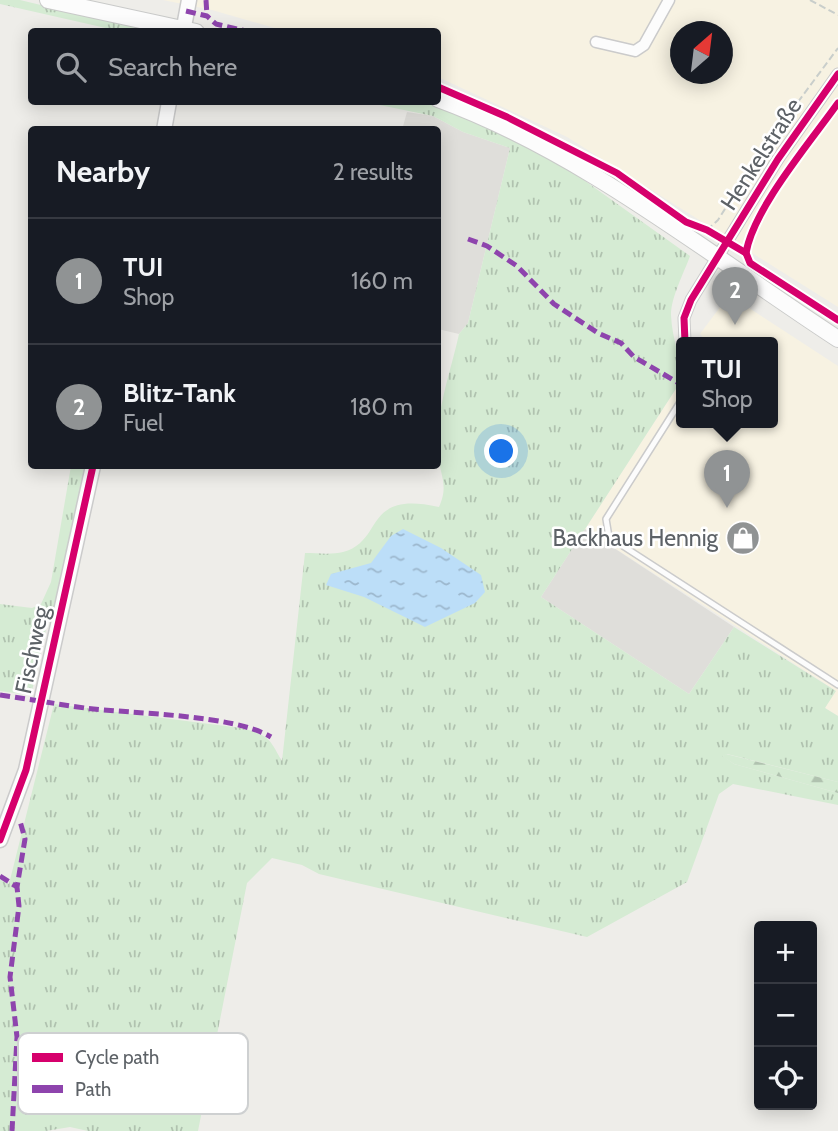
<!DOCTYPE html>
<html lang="en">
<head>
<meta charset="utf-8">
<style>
	body { margin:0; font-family:Cabin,sans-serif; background:#20242c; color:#f1f3f6 }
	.controls { position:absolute; right:21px; bottom:21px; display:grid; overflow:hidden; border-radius:7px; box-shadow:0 4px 18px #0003 }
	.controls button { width:63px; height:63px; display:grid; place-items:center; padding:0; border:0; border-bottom:2px solid #363941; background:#171b24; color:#f1f3f6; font:35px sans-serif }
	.compass { position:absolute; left:670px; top:21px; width:63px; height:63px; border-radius:50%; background:#171b24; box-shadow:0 4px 18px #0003; rotate:28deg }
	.you { position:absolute; left:502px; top:452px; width:24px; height:24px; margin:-18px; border:5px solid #fff; border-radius:50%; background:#1a73e8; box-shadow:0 0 0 10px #1a73e833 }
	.badge { display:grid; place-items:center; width:46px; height:46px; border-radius:50%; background:#909394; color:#fff; font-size:23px; font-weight:700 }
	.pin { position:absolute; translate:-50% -58px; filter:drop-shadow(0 2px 4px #0008) }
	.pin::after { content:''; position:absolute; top:37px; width:24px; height:21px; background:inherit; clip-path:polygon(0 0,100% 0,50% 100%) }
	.popup { position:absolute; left:676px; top:337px; width:102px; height:91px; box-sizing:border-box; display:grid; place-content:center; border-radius:7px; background:#171b24; filter:drop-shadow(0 2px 5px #0005); font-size:23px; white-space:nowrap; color:#9ea1a6 }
	.popup b { font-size:26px; color:#f1f3f6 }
	.popup::after { content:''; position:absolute; left:50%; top:100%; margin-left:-14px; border:14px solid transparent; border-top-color:#171b24 }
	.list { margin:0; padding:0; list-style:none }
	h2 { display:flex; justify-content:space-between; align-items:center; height:91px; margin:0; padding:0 28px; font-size:30px }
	h2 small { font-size:23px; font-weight:400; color:#9ea1a6 }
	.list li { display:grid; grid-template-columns:46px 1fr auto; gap:21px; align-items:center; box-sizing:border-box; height:126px; padding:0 28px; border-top:2px solid #363941 }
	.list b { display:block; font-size:26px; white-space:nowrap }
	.list p { margin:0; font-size:23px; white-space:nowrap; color:#9ea1a6 }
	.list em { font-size:23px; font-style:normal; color:#9ea1a6 }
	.icon { flex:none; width:38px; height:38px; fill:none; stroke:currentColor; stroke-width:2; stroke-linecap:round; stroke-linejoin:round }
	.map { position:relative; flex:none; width:838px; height:1131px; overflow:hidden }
	.search { position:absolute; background:#171b24; box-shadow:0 4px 18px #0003; left:28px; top:28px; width:413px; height:77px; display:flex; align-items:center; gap:18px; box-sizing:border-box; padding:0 24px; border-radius:7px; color:#9ea1a6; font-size:26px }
	.panel { position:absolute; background:#171b24; box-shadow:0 4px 18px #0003; left:28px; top:126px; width:413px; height:343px; border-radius:7px }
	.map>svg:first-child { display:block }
	.commercial { fill:#f7f2e2; fill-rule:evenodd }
	.industrial { fill:#dfdeda }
	.grass { fill:url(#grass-tufts) }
	.forest { fill:url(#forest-firs) }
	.water { fill:url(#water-ripples) }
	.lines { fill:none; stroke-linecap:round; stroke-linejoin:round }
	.service-casing { stroke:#cbcbcb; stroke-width:8 }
	.minor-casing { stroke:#cbcbcb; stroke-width:13 }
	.tertiary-casing { stroke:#cbcbcb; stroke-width:17 }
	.secondary-casing { stroke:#c9cac9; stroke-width:18 }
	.path { stroke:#c9cecb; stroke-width:2; stroke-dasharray:7 3.5; stroke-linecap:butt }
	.service { stroke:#fcfcfc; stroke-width:5 }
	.minor { stroke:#fcfcfc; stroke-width:10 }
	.tertiary { stroke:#fcfcfc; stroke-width:14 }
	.secondary { stroke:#fcfcfc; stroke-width:16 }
	.quiet { stroke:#8e44ad; stroke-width:5; stroke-dasharray:10 5; stroke-linecap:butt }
	.cycleway-casing { stroke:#fff; stroke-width:11 }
	.cycleway { stroke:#d6006c; stroke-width:7 }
	.labels { text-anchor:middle; stroke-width:5; stroke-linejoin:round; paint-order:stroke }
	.street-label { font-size:23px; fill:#5d6267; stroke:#fff }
	.poi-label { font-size:23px; fill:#5d6267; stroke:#fff; text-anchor:end }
	.key { fill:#fff; stroke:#ced0d1; stroke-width:2 }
	.key-label { font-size:19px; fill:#5d6267 }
</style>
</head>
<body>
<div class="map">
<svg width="838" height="1131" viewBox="0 0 838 1131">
	<defs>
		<pattern id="grass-tufts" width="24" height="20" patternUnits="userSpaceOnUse" patternTransform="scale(1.75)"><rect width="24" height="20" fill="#d5ebd3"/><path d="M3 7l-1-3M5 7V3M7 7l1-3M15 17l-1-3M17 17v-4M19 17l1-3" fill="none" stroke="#b0c2af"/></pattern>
		<pattern id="forest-firs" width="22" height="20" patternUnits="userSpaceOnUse" patternTransform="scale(1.75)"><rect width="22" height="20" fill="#d5ebd3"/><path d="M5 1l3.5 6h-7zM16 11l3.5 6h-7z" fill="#b0c2af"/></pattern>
		<pattern id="water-ripples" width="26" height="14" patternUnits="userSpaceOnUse" patternTransform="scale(1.75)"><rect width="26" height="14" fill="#bcdef8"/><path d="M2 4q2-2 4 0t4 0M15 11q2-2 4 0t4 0" fill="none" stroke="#9cb7cd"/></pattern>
	</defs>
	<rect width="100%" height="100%" fill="#eeede9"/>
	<g class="commercial">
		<path d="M 163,0 L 838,0 L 838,307 L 567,137 L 438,77 L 438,32 L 285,31 L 212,10 ZM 680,32 L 722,32 L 722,74 L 680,74 Z"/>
		<polygon points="729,295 838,366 838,716 825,708 835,690 585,529 681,381 682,422 772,422 772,342 707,342 700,334"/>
	</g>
	<g class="industrial">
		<polygon points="407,112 433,116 463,132 510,148 468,323 459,334 438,329 438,130 402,130"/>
		<polygon points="585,529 734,627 689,694 541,597"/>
	</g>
	<g class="grass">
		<polygon points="0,0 20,0 149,31 119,31 0,4"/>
		<path d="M 365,102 L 430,102 L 516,140 L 581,178 L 690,256 C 684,273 671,297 671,315 C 672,340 681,356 681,381 L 541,597 L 689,694 L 734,627 L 836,691 L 825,708 L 838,716 L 838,782 L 727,754 L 723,756 L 734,764 L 838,793 L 838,805 L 733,784 L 719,794 L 687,882 L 587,937 L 319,874 L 302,865 L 272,858 L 247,883 L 198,1131 L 88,1131 L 70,1127 L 46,1131 L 0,1131 L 0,879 L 9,884 L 54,704 L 241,728 C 269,735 269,738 282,761 L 305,553 C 316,553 332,555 343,552 C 385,541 362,490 439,507 C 449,485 440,476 438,454 C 434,416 451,371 459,334 L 468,323 L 510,148 L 463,132 L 433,116 Z"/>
		<polygon points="71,466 88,466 57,607 50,611 32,691 22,694 0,691 0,604 32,608 41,604 51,582"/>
	</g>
	<polygon class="forest" points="726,754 838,782 838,793 734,764 722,756"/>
	<polygon class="water" points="403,529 441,548 481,575 485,592 475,603 425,627 364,597 326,585 331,574 371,563 391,536"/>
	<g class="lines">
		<g class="service-casing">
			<polyline id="service" points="682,399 606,519 609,537 838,685"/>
		</g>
		<g class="minor-casing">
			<g id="minor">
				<polyline points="596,42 635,51 644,45 669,0"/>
				<polyline points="685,342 684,318 691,300 778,159 838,74"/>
			</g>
		</g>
		<g class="tertiary-casing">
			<g id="tertiary">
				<polyline points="183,32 189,0"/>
				<polyline points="164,130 169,102"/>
				<polyline points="0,840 26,770 93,466"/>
			</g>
		</g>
		<g class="secondary-casing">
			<g id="secondary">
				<polyline points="48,0 196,32"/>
				<path d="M 438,99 C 583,152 709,255 838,339"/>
			</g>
		</g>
		<g class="path">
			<polyline points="810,0 838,15"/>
			<polyline points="707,230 718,220 763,149 838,48"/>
		</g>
		<use href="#service" class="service"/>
		<use href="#minor" class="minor"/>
		<use href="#tertiary" class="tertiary"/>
		<use href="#secondary" class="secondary"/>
		<g class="quiet">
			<polyline points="206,0 207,16"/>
			<polyline points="186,11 207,16 216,24 250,32"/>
			<polyline points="468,239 487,246 517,266 554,304 598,333 621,343 634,357 682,385"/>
			<path d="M 0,695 C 29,699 56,704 85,708 C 133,714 232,714 271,737"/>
			<polyline points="0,876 17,887"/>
			<polyline points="12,1131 17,1037 10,977 19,906 17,887 25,839 20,821"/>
		</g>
		<g class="cycleway-casing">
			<g id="cycleway">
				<polyline points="438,87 507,117 617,173 686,222 707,230 746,253 750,263 838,320"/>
				<path d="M 746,253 C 753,209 811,141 838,103"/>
				<polyline points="685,342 684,318 691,300 778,159 838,74"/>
				<polyline points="0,840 26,770 93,466"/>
			</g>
		</g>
		<use href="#cycleway" class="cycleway"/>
	</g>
	<defs>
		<g id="shop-disc" transform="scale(1.75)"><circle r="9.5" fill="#909394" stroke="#fff"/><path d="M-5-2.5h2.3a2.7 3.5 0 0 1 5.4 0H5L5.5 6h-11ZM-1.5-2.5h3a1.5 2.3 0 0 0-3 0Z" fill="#fff"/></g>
	</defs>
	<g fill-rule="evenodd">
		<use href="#shop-disc" x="743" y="538"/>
	</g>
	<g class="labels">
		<g class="street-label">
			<text transform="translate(761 154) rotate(-57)" y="8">Henkelstraße</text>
			<text transform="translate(32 650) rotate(-78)" y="8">Fischweg</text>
		</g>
		<g class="poi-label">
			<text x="718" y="546">Backhaus Hennig</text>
		</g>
	</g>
	<rect x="18" y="1033" width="230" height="81" rx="10" class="key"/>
	<rect x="32" y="1053" width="31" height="9" fill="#d6006c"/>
	<rect x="32" y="1085" width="31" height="8" fill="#8e44ad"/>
	<g class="key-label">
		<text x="75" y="1064">Cycle path</text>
		<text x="75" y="1096">Path</text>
	</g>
</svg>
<div class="controls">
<button>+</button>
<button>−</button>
<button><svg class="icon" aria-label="locate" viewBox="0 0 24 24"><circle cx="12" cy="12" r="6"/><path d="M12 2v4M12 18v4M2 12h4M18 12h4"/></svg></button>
</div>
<svg class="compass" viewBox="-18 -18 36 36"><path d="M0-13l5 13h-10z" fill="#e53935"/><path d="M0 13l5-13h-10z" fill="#9ea1a6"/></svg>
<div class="you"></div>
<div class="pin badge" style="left:727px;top:508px">1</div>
<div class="popup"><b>TUI</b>Shop</div>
<div class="pin badge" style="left:735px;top:325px">2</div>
<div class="search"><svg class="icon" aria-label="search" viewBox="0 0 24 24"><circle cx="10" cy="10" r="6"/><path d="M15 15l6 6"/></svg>Search here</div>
<section class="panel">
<h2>Nearby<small>2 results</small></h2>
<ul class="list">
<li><span class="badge">1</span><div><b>TUI</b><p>Shop</p></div><em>160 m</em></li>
<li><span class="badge">2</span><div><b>Blitz-Tank</b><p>Fuel</p></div><em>180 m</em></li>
</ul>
</section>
</div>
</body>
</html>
